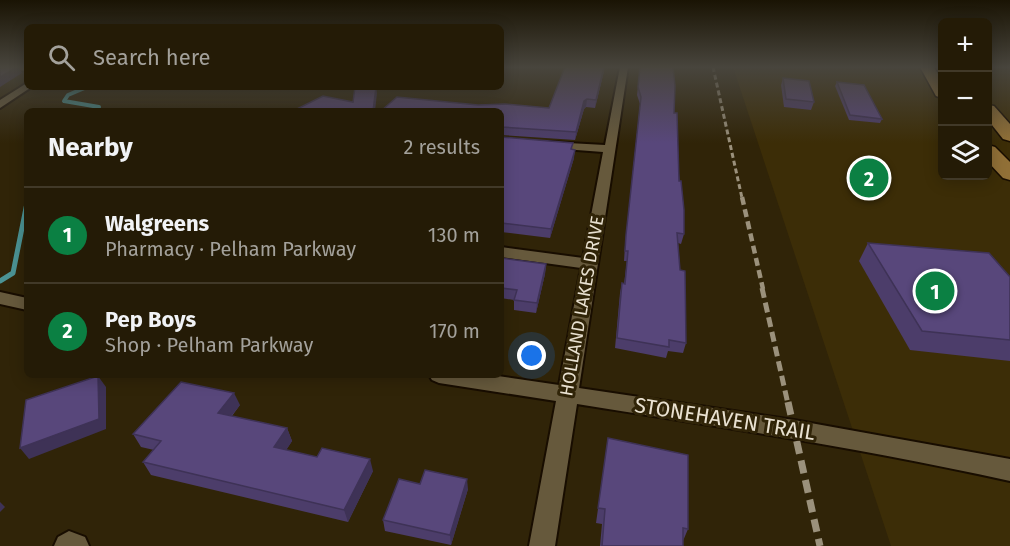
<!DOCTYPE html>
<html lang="en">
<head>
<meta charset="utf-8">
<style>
	body { margin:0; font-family:"Fira Sans",sans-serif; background:#2c2410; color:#f1f3f6 }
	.controls { position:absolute; right:18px; top:18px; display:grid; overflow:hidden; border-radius:9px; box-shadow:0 3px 15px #0003 }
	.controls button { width:54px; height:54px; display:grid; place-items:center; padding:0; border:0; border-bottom:2px solid #413928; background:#241b06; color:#f1f3f6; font:30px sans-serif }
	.you { position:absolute; left:532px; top:356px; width:21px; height:21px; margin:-15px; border:4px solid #fff; border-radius:50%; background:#1a73e8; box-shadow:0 0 0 9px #1a73e833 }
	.badge { display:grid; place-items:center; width:39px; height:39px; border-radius:50%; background:#0b8043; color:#fff; font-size:20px; font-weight:700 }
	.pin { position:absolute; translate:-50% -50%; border:3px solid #fff; box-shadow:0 2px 6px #0006 }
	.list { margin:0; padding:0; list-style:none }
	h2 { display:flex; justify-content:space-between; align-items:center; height:78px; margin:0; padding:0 24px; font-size:26px }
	h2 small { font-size:20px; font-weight:400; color:#a3a19b }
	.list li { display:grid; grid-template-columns:39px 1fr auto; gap:18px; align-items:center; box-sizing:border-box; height:96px; padding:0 24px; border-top:2px solid #413928 }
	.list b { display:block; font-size:22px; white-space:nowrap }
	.list p { margin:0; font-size:20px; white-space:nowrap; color:#a3a19b }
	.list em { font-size:20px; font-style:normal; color:#a3a19b }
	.icon { flex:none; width:33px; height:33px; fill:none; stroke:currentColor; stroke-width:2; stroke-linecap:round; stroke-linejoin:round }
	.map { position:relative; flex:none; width:1010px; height:546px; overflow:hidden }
	.search { position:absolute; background:#241b06; box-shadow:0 3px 15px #0003; left:24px; top:24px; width:480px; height:66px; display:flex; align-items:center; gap:15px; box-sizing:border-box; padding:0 21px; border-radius:9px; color:#a3a19b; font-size:22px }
	.panel { position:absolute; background:#241b06; box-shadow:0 3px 15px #0003; left:24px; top:108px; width:480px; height:270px; border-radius:9px }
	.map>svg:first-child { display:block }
	.built { fill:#3c2d07 }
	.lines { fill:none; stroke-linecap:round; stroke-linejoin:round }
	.stream-far1 { stroke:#4b9394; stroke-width:4 }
	.stream { stroke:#4b9394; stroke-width:5 }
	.minor-casing { stroke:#180d00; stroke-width:4 }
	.primary-casing { stroke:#180d00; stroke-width:3 }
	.minor { fill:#66593c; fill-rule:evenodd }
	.primary { fill:#917037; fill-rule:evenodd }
	.rail-far3 { stroke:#9b917c; stroke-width:3; stroke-dasharray:5 3; stroke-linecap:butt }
	.rail-far2 { stroke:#9b917c; stroke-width:4.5; stroke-dasharray:8 4.5; stroke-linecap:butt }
	.rail-far1 { stroke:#9b917c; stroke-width:5; stroke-dasharray:10 5; stroke-linecap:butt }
	.rail { stroke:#9b917c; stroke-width:7; stroke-dasharray:13 7; stroke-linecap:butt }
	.wall { fill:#4c3d6a }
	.shaded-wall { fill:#3e3256 }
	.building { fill:#58477b; stroke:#3e3256; stroke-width:1.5 }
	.labels { text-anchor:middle; stroke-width:6; stroke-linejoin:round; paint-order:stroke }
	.street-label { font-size:18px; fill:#e9e1d1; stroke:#302408 }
	.near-street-label { font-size:21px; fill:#e9e1d1; stroke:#302408 }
</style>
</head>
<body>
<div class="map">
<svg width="1010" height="546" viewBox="0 0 1010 546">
	<rect width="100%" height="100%" fill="#302408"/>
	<polygon class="built" points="733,67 942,67 942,176 988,176 988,67 1010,67 1010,546 891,546"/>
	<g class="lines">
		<polyline class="stream-far1" points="87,87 68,95 64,101 99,107 95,111"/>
		<polyline class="stream" points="0,281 13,273 27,203"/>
		<g class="minor-casing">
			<g id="minor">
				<polygon points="0,67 27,67 27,70 0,73"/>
				<path d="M 620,67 L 628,67 L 579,388 L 794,420 L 1010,459 L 1010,481 C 867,449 722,427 577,404 L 555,546 L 529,546 L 556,401 L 439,383 L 432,380 L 429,375 L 491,375 L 559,385 L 581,268 L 501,257 L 501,247 L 583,258 L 603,152 L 550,148 L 544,145 L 550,142 L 605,145 Z"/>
				<polygon points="27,83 27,87 30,88 0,108 0,100"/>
				<polygon points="0,292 27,298 27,310 0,304"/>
				<polygon points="69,531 85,537 89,546 54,546 58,537"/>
			</g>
		</g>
		<g class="primary-casing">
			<g id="primary">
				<polygon points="920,67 934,67 942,81 942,98 936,96"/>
				<polygon points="988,105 994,106 1010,124 1010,141 1003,139 988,120"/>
				<polygon points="988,145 995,147 1010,162 1010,180 1003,178 988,162"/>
			</g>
		</g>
		<use href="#minor" class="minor"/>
		<use href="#primary" class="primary"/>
		<polyline class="rail-far3" points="713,67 742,198"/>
		<polyline class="rail-far2" points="742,197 763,289"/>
		<polyline class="rail-far1" points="762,288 788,404"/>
		<polyline class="rail" points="788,402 820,546"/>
	</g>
	<g class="wall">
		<polygon points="565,67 605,67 595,108 586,107 584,109 575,140 501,135 478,105 549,108"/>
		<polygon points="640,67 674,113 684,234 681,244 678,243 686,343 683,353 668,351 666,358 615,348 620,293 622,283 624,284 627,261 624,261 625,245 640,104 637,95"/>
		<polygon points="783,78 814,102 811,110 784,107 781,85"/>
		<polygon points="837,82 882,119 880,123 849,120 835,86"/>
		<polygon points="501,137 572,150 574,158 550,238 501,232"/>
		<polygon points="868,243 1010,277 1010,361 910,350 859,261"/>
		<polygon points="501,258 546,264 545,274 536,313 514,310 514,300 501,298"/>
		<polygon points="240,405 232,416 287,428 292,441 286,450 373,471 348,522 151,475 143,462 154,450 141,447 133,434"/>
		<polygon points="608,438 688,529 683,541 683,546 600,546 602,524 596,523"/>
		<polygon points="420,484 468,489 451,545 385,531 383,520"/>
	</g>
	<g class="shaded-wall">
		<polygon points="17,67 19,67 22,73 0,87 0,77"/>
		<polygon points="604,67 605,67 595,108 596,100"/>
		<polygon points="376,87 377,93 375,111 373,111"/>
		<polygon points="587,99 586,107 584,109 575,140 576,132 584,101"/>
		<polygon points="575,150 574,158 550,238 551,229"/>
		<polygon points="546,264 545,274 536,313 537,303"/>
		<polygon points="98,376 106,387 106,429 29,459 20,448"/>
		<polygon points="234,393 240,405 224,425 218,413"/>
		<polygon points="287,428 292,441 280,460 274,447"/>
		<polygon points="370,459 373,471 348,522 344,510"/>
		<polygon points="467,479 468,489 451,545 450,535"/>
		<polygon points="0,502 5,507 0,512"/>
	</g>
	<g class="building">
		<polygon points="12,67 17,67 0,77 0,68"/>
		<polygon points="565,67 604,67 596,100 587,99 584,101 576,132 501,127 501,111 381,111 397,97 478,105 505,104 549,108"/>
		<polygon points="640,67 673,67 675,86 674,113 677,113 679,181 681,181 684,210 684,234 677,233 680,270 685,271 686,343 669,340 669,347 617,338 622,283 625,284 628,251 625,251 626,235 641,97 638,87"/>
		<polygon points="783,78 809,81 814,102 786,99"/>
		<polygon points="837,82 864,85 882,119 850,115"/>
		<polygon points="355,87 376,87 373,111 293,111 323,96 353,102"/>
		<polygon points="501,137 573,143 571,149 575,150 551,229 501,223"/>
		<polygon points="868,243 989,253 1010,277 1010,340 922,331"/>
		<polygon points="501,258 546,264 537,303 514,300 517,290 501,288"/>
		<polygon points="98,376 99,419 20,448 26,400"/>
		<polygon points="181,382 234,393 218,413 287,428 274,447 317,457 322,448 370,459 344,510 143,462 161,441 133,434"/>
		<polygon points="608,438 688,455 688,529 683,528 683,546 602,546 605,509 598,508"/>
		<polygon points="425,470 467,479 450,535 383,520 399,479 420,484"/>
	</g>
	<linearGradient id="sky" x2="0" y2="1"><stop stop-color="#1a1404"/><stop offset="0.47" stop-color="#48453d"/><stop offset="1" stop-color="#48453d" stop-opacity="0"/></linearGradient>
	<rect width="1010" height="143" fill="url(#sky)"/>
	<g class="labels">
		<g class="street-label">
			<text transform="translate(582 306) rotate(-80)" y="6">HOLLAND LAKES DRIVE</text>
		</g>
		<g class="near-street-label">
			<text transform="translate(725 419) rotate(9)" y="7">STONEHAVEN TRAIL</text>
		</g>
	</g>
</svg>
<div class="controls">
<button>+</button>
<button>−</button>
<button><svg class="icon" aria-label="layers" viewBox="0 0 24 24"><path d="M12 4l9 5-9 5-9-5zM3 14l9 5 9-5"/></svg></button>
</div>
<div class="you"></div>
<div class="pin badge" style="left:935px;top:291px">1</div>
<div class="pin badge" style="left:869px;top:178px">2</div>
<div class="search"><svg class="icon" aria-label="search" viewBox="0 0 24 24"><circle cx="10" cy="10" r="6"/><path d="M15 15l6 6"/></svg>Search here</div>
<section class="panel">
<h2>Nearby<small>2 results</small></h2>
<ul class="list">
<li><span class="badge">1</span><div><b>Walgreens</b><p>Pharmacy · Pelham Parkway</p></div><em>130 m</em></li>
<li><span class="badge">2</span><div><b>Pep Boys</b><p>Shop · Pelham Parkway</p></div><em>170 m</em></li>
</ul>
</section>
</div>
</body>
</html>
